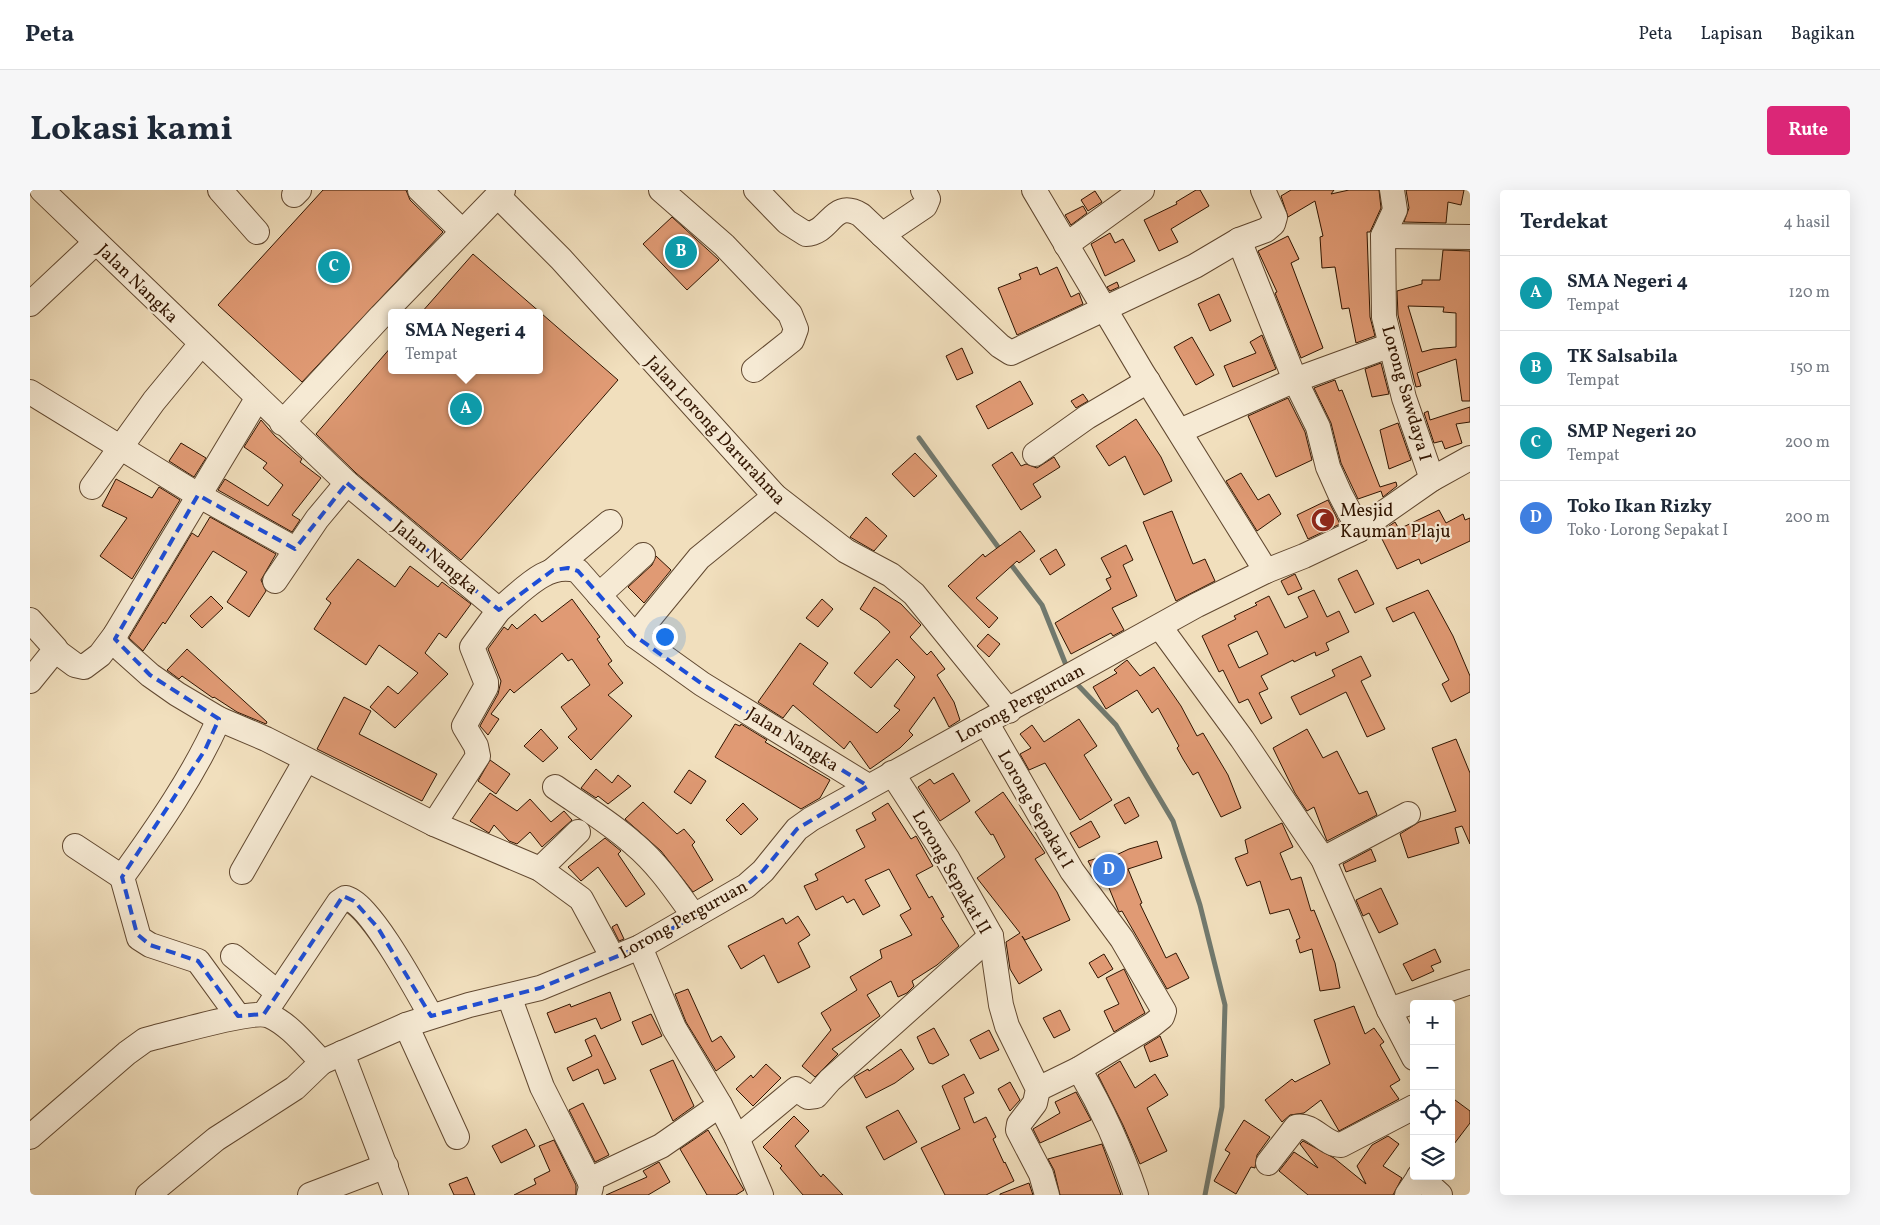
<!DOCTYPE html>
<html lang="id">
<head>
<meta charset="utf-8">
<style>
	body { margin:0; font-family:Vollkorn,serif; background:#f6f6f7; color:#1f2937 }
	.controls { position:absolute; right:15px; bottom:15px; display:grid; overflow:hidden; border-radius:5px; box-shadow:0 5px 20px #0002 }
	.controls button { width:45px; height:45px; display:grid; place-items:center; padding:0; border:0; border-bottom:1px solid #e0e1e3; background:#fff; color:#1f2937; font:25px sans-serif }
	.you { position:absolute; left:634px; top:446px; width:18px; height:18px; margin:-12px; border:4px solid #fff; border-radius:50%; background:#1a73e8; box-shadow:0 0 0 8px #1a73e833 }
	.badge { display:grid; place-items:center; width:32px; height:32px; border-radius:50%; background:#db2777; color:#fff; font-size:16px; font-weight:700 }
	.pin { position:absolute; translate:-50% -50%; border:2px solid #fff; box-shadow:0 1px 5px #0006 }
	.popup { position:absolute; left:358px; top:119px; width:155px; height:65px; box-sizing:border-box; display:grid; place-content:center; border-radius:5px; background:#fff; filter:drop-shadow(0 1px 4px #0005); font-size:16px; white-space:nowrap; color:#747a83 }
	.popup b { font-size:19px; color:#1f2937 }
	.popup::after { content:''; position:absolute; left:50%; top:100%; margin-left:-10px; border:10px solid transparent; border-top-color:#fff }
	.list { margin:0; padding:0; list-style:none }
	h2 { display:flex; justify-content:space-between; align-items:center; height:65px; margin:0; padding:0 20px; font-size:21px }
	h2 small { font-size:16px; font-weight:400; color:#747a83 }
	.list li { display:grid; grid-template-columns:32px 1fr auto; gap:15px; align-items:center; box-sizing:border-box; height:75px; padding:0 20px; border-top:1px solid #e0e1e3 }
	.list b { display:block; font-size:19px; white-space:nowrap }
	.list p { margin:0; font-size:16px; white-space:nowrap; color:#747a83 }
	.list em { font-size:16px; font-style:normal; color:#747a83 }
	.icon { flex:none; width:28px; height:28px; fill:none; stroke:currentColor; stroke-width:2; stroke-linecap:round; stroke-linejoin:round }
	.map { position:relative; flex:none; width:1440px; height:1005px; overflow:hidden; border-radius:5px }
	header { display:flex; align-items:center; gap:30px; box-sizing:border-box; height:70px; padding:0 25px; background:#fff; border-bottom:1px solid #e0e1e3 }
	header strong { font-size:24px }
	nav { display:flex; gap:28px; margin-inline-start:auto; font-size:18px }
	.intro { display:flex; align-items:center; justify-content:space-between; box-sizing:border-box; height:120px; padding:0 30px }
	h1 { margin:0; font-size:35px }
	.button { padding:12px 22px; border-radius:5px; background:#db2777; color:#fff; font-size:18px; font-weight:700 }
	main { display:flex; gap:30px; padding:0 30px }
	aside { flex:1; background:#fff; border-radius:5px; box-shadow:0 5px 20px #0002 }
	.map>svg:first-child { display:block }
	.lines { fill:none; stroke-linecap:round; stroke-linejoin:round }
	.stream { stroke:#71796e; stroke-width:5 }
	.building { fill:#e09a74; stroke:#311501; fill-rule:evenodd }
	.minor-casing { stroke:#614830; stroke-width:26 }
	.minor { stroke:#f6ead4; stroke-width:24 }
	.marked { fill:none; stroke:#1d4ed8; stroke-width:4; stroke-dasharray:10 6; stroke-linejoin:round }
	.labels { text-anchor:middle; stroke-width:4.5; stroke-linejoin:round; paint-order:stroke }
	.street-label { font-size:18px; fill:#311501; stroke:#f6ead4 }
	.poi-label { font-size:18px; fill:#311501; stroke:#f6ead4; text-anchor:start }
</style>
</head>
<body>
<header>
<strong>Peta</strong>
<nav><a>Peta</a><a>Lapisan</a><a>Bagikan</a></nav>
</header>
<div class="intro"><h1>Lokasi kami</h1><a class="button">Rute</a></div>
<main>
<div class="map">
<svg width="1440" height="1005" viewBox="0 0 1440 1005">
	<rect width="100%" height="100%" fill="#f1dfbd"/>
	<filter id="stains"><feTurbulence type="fractalNoise" baseFrequency=".004" numOctaves="4"/><feColorMatrix values="0 0 0 0 .2 0 0 0 0 .09 0 0 0 0 .02 0 0 0 .5 -.17"/></filter>
	<radialGradient id="worn" r=".72"><stop offset=".6" stop-color="#630" stop-opacity="0"/><stop offset="1" stop-color="#630" stop-opacity=".3"/></radialGradient>
	<g class="lines">
		<g class="stream">
			<polyline points="889,248 971,361"/>
			<polyline points="979,372 1012,415 1038,480"/>
			<polyline points="1045,492 1086,535 1143,631 1170,715 1195,815 1192,917 1175,1005"/>
		</g>
	</g>
	<g class="building">
		<polygon points="293,0 376,0 380,10 413,42 272,192 188,115"/>
		<polygon points="1166,0 1170,0 1179,16 1141,39 1148,52 1129,61 1114,30 1147,14 1146,12"/>
		<polygon points="1261,0 1304,0 1301,4 1319,0 1349,0 1351,18 1340,42 1337,42 1340,127 1345,146 1326,153 1319,118 1312,119 1305,77 1292,78 1290,47 1293,46 1285,11 1258,27 1251,6"/>
		<polygon points="1376,0 1434,0 1431,15 1418,12 1416,33 1374,32 1379,18"/>
		<polygon points="1065,1 1072,12 1058,21 1051,10"/>
		<polygon points="1053,16 1057,23 1041,35 1035,25"/>
		<polygon points="642,27 689,70 657,100 613,54"/>
		<polygon points="1080,43 1085,53 1093,49 1105,71 1075,86 1061,54"/>
		<polygon points="1258,46 1269,69 1261,73 1293,158 1271,168 1245,103 1247,102 1228,61"/>
		<path d="M 1413,60 L 1440,61 L 1440,211 L 1432,211 L 1426,169 L 1387,183 L 1391,196 L 1386,197 L 1368,125 L 1367,101 L 1392,94 L 1392,90 L 1410,90 ZM 1378,116 L 1414,117 L 1413,122 L 1426,123 L 1426,157 L 1403,159 L 1392,162 Z"/>
		<polygon points="443,64 588,190 431,370 326,283 286,244 362,156 362,180 510,180 510,123 391,123"/>
		<polygon points="1007,77 1010,85 1027,77 1041,107 1049,103 1053,114 987,145 968,98 991,89 989,84"/>
		<polygon points="1087,92 1089,97 1080,101 1077,97"/>
		<polygon points="1189,104 1201,131 1180,141 1168,114"/>
		<polygon points="1232,145 1246,179 1203,197 1194,176 1226,163 1220,152"/>
		<polygon points="1162,147 1184,185 1166,195 1144,157"/>
		<polygon points="932,158 943,183 927,190 916,166"/>
		<polygon points="1351,173 1359,204 1342,207 1335,179"/>
		<polygon points="1305,190 1309,201 1312,200 1350,297 1366,292 1367,296 1353,307 1351,301 1328,309 1311,273 1301,233 1284,198"/>
		<polygon points="990,191 1003,214 958,239 946,216"/>
		<polygon points="1053,204 1058,211 1046,218 1041,211"/>
		<polygon points="1258,208 1275,242 1282,270 1246,287 1218,226"/>
		<polygon points="1440,217 1440,232 1426,234 1432,253 1415,259 1412,251 1404,253 1394,223 1398,221 1400,230"/>
		<polygon points="1106,229 1131,267 1142,291 1114,305 1095,266 1079,276 1066,256"/>
		<polygon points="231,230 245,246 272,269 270,272 291,288 262,325 270,330 262,342 188,300 195,289 238,316 253,295 233,278 237,273 214,257"/>
		<polygon points="1368,233 1381,270 1359,279 1350,240"/>
		<polygon points="151,253 176,268 164,287 139,271"/>
		<polygon points="982,262 991,276 996,274 1007,278 1024,267 1030,277 1003,294 1011,307 991,320 962,275"/>
		<polygon points="885,263 907,286 884,307 862,284"/>
		<polygon points="1211,283 1228,310 1239,304 1251,324 1227,341 1196,291"/>
		<polygon points="86,289 122,308 129,297 150,310 102,389 70,366 97,328 72,316"/>
		<polygon points="1298,310 1310,334 1278,349 1267,325"/>
		<polygon points="1409,320 1416,333 1433,324 1435,330 1440,328 1440,351 1391,374 1389,369 1367,379 1349,343 1365,332 1369,339"/>
		<polygon points="1142,321 1163,374 1175,369 1185,391 1146,411 1113,332"/>
		<polygon points="180,327 246,364 231,390 236,401 219,427 197,412 217,382 183,361 135,434 133,432 113,461 99,448 162,343 168,347"/>
		<polygon points="836,327 857,346 844,361 820,347"/>
		<polygon points="990,341 1005,361 989,373 987,371 946,408 968,428 959,438 918,396 953,364 955,367"/>
		<polygon points="1096,355 1103,370 1093,375 1107,406 1082,418 1094,440 1083,446 1081,443 1041,464 1025,433 1081,399 1076,389 1081,387 1071,368"/>
		<polygon points="1026,359 1035,375 1020,385 1010,369"/>
		<polygon points="626,366 641,380 614,413 598,397 622,375"/>
		<polygon points="328,369 365,397 380,376 408,397 412,392 441,414 416,448 409,443 395,463 418,484 365,538 340,517 358,496 368,504 388,483 349,455 336,475 284,439 301,413 296,409"/>
		<polygon points="1327,380 1344,414 1325,423 1308,389"/>
		<polygon points="1265,384 1272,399 1258,405 1251,391"/>
		<polygon points="844,397 871,414 891,435 880,447 897,465 901,461 915,479 907,485 924,512 930,530 919,537 904,507 879,541 883,545 870,558 840,579 820,551 814,559 763,515 753,528 728,512 770,453 798,473 783,494 847,543 870,520 864,516 885,487 867,469 841,498 824,483 860,442 847,430 830,419"/>
		<path d="M 1284,400 L 1297,427 L 1309,421 L 1319,442 L 1296,453 L 1299,460 L 1286,466 L 1285,462 L 1264,472 L 1263,470 L 1231,486 L 1238,499 L 1229,503 L 1242,528 L 1231,534 L 1218,509 L 1209,513 L 1193,480 L 1189,482 L 1172,446 L 1206,429 L 1204,426 L 1227,415 L 1225,413 L 1239,406 L 1255,438 L 1278,427 L 1268,407 ZM 1227,441 L 1238,464 L 1209,478 L 1198,455 Z"/>
		<polygon points="1398,400 1423,446 1440,486 1440,502 1421,512 1412,494 1419,490 1384,422 1363,432 1356,418"/>
		<polygon points="181,406 193,418 172,438 160,426"/>
		<polygon points="542,409 570,447 567,449 582,471 578,474 593,493 578,505 602,526 561,570 538,547 547,539 531,517 560,495 542,469 538,471 532,463 484,503 480,499 461,524 469,529 458,545 450,536 468,504 471,491 458,459 474,437 478,440 482,434 487,439 505,424 512,432"/>
		<polygon points="792,409 803,419 788,437 776,428"/>
		<polygon points="958,444 970,454 959,467 947,456"/>
		<polygon points="157,459 237,532 236,534 207,522 184,507 183,508 152,486 149,489 137,480"/>
		<polygon points="1331,466 1341,486 1331,491 1355,539 1337,547 1316,502 1270,525 1261,507 1305,486 1302,480"/>
		<polygon points="1097,470 1110,486 1124,477 1151,516 1167,546 1173,543 1198,585 1211,618 1191,627 1168,582 1163,585 1153,569 1147,558 1149,556 1128,518 1122,523 1107,500 1076,519 1063,497 1087,483 1084,480"/>
		<polygon points="314,507 341,521 329,544 407,584 392,611 287,559"/>
		<polygon points="1049,529 1067,556 1054,565 1082,610 1050,630 1015,573 999,580 990,564 1001,558 990,544 1002,535 1014,552"/>
		<polygon points="705,534 710,536 711,534 737,550 735,552 800,590 790,608 771,619 685,567"/>
		<polygon points="511,539 528,558 513,572 494,556"/>
		<polygon points="1277,539 1293,568 1307,561 1329,604 1337,601 1347,625 1297,651 1284,617 1277,621 1265,603 1243,558"/>
		<polygon points="1426,549 1440,583 1440,654 1432,636 1425,638 1429,653 1378,668 1370,644 1389,632 1426,621 1402,558"/>
		<polygon points="460,570 480,584 466,604 448,591"/>
		<polygon points="566,579 582,593 588,585 601,596 578,614 568,606 566,608 551,598"/>
		<polygon points="659,580 676,591 661,614 644,602"/>
		<polygon points="923,583 940,611 910,631 888,597 900,589 904,594"/>
		<polygon points="973,602 1015,663 1005,669 1027,702 1040,730 995,750 992,746 1012,780 989,794 980,779 976,752 990,743 947,688 975,667 963,644 961,645 945,622"/>
		<polygon points="460,603 487,621 500,609 521,632 534,621 542,630 512,657 500,642 487,654 479,651 464,635 459,643 440,631"/>
		<polygon points="1099,607 1109,626 1095,634 1084,615"/>
		<polygon points="613,612 647,644 654,639 665,652 662,655 683,690 663,702 631,661 595,629"/>
		<polygon points="713,613 728,629 711,645 696,630"/>
		<polygon points="858,613 881,649 886,646 903,676 886,685 899,708 902,706 914,727 911,728 929,756 907,775 882,791 884,796 877,803 868,807 861,791 837,805 850,826 802,859 808,864 785,887 772,876 801,840 791,823 827,800 820,787 852,768 850,760 882,745 870,725 881,719 859,679 835,690 850,716 833,725 824,709 817,713 813,706 786,720 774,696 788,690 785,684 835,657 826,640 846,630 842,623"/>
		<polygon points="1061,631 1070,647 1049,658 1040,643"/>
		<polygon points="1252,633 1263,657 1250,663 1261,690 1271,687 1281,721 1284,720 1305,773 1310,798 1290,801 1282,759 1270,763 1266,750 1270,748 1259,719 1240,724 1230,691 1217,696 1205,668 1218,663 1215,650"/>
		<polygon points="575,648 591,661 588,664 615,704 596,717 568,677 551,691 538,677"/>
		<polygon points="1127,651 1132,668 1098,679 1112,713 1110,714 1136,768 1146,763 1159,788 1137,799 1092,721 1089,722 1088,720 1077,693 1071,696 1058,671 1081,664 1082,667 1099,659"/>
		<polygon points="1341,659 1346,671 1316,682 1313,674"/>
		<polygon points="1351,698 1368,734 1349,743 1339,723 1333,726 1326,710"/>
		<polygon points="768,726 780,745 768,753 780,777 748,793 734,765 711,779 698,756 753,728 756,734"/>
		<polygon points="587,734 594,749 589,751 582,737"/>
		<polygon points="1405,759 1411,772 1401,776 1404,781 1382,791 1373,774"/>
		<polygon points="1074,764 1083,779 1068,788 1059,773"/>
		<polygon points="1094,779 1115,823 1084,842 1074,821 1089,814 1076,788"/>
		<polygon points="658,799 682,852 691,846 705,867 686,881 656,832 645,804"/>
		<polygon points="580,802 591,830 571,839 566,828 525,843 517,823 540,814 541,817"/>
		<polygon points="1324,816 1335,844 1344,838 1354,852 1350,855 1370,890 1360,896 1369,909 1309,941 1291,910 1274,923 1260,925 1252,932 1235,910 1262,889 1265,892 1300,874 1284,830"/>
		<polygon points="1030,820 1040,840 1024,848 1013,828"/>
		<polygon points="621,824 632,846 612,855 602,832"/>
		<polygon points="904,838 919,865 903,874 899,873 887,847"/>
		<polygon points="959,840 969,860 950,869 940,850"/>
		<polygon points="565,845 586,889 574,894 568,879 543,891 537,878 562,866 555,850"/>
		<polygon points="1130,846 1138,866 1120,872 1114,856"/>
		<polygon points="871,859 884,879 865,893 836,908 824,887 838,879 839,881"/>
		<polygon points="643,870 664,916 643,931 620,880"/>
		<polygon points="1090,871 1105,898 1125,884 1138,905 1117,918 1137,961 1110,974 1093,935 1068,885"/>
		<polygon points="736,874 751,888 723,916 706,899 721,885 723,888"/>
		<polygon points="934,884 944,903 934,908 944,933 956,927 966,947 963,949 974,973 975,972 984,991 956,1005 915,1005 891,958 930,939 912,896"/>
		<polygon points="980,892 990,910 980,921 968,899"/>
		<polygon points="1046,902 1061,930 1010,953 1003,939 1030,923 1025,912"/>
		<polygon points="1421,907 1440,921 1440,933 1421,958"/>
		<polygon points="553,913 579,965 565,972 539,920"/>
		<polygon points="868,920 887,952 854,970 836,937"/>
		<polygon points="764,926 779,941 765,956 791,987 793,984 813,1005 773,1005 750,978 752,976 733,957"/>
		<polygon points="1214,930 1240,947 1227,965 1225,978 1221,977 1206,1004 1184,991 1200,963 1195,960"/>
		<polygon points="496,939 505,956 471,973 462,956"/>
		<polygon points="678,940 714,1000 706,1005 677,1005 650,959"/>
		<polygon points="1358,946 1369,954 1353,976 1372,988 1363,1005 1278,1005 1249,981 1264,962 1288,978 1270,954 1273,951 1304,968 1336,994 1327,976 1342,955"/>
		<polygon points="524,950 546,995 546,1005 484,1005 506,994 504,989 520,981 509,956"/>
		<polygon points="1072,954 1091,1005 1030,1005 1024,980 1018,969"/>
		<polygon points="629,972 640,992 618,1005 576,1005 617,987 613,981"/>
		<polygon points="437,987 445,1005 424,1005 419,994"/>
		<polygon points="999,993 1003,1005 970,1005 970,1004"/>
	</g>
	<g class="lines">
		<g class="minor-casing">
			<g id="minor">
				<path d="M 12,0 L 317,293 L 469,420 C 491,402 518,370 548,381 L 605,446 L 672,494 L 838,596"/>
				<polyline points="190,0 227,42"/>
				<polyline points="390,0 432,41"/>
				<polyline points="631,0 694,55 760,124 766,139 762,150 724,180"/>
				<path d="M 726,0 L 757,32 L 776,44 C 801,43 802,8 831,25 L 970,156 L 981,163 L 1165,76 L 1209,50 L 1236,40 L 1243,34 L 1245,27 L 1233,0"/>
				<polyline points="1004,0 1112,182 1236,381"/>
				<polyline points="1362,0 1365,20 1353,46 1354,127 1374,208 1402,289"/>
				<polyline points="264,5 269,0"/>
				<polyline points="468,6 531,69 745,306 816,361 861,385 884,404 979,521"/>
				<polyline points="852,45 895,16 898,9 893,0"/>
				<polyline points="1353,46 1440,47"/>
				<polyline points="1209,50 1265,190 1288,237 1298,277 1310,304 1329,340"/>
				<polyline points="1036,55 1112,0"/>
				<polyline points="0,114 65,53"/>
				<polyline points="0,202 168,305 265,359"/>
				<polyline points="252,233 351,126 473,0"/>
				<polyline points="1150,241 1265,190 1361,155"/>
				<polyline points="1005,264 1057,227 1118,191"/>
				<polyline points="62,297 124,211 171,154"/>
				<polyline points="523,380 580,332"/>
				<polyline points="245,391 287,329 317,293"/>
				<polyline points="569,405 613,365"/>
				<polyline points="0,430 26,459 0,491"/>
				<polyline points="1130,437 1212,549 1293,669 1359,820 1384,868"/>
				<polyline points="85,445 86,453 92,460 120,485 147,504 189,529 236,549 404,634 510,679 551,709 583,768"/>
				<polyline points="605,446 669,368 745,306"/>
				<polyline points="26,461 45,475 54,477 70,465 85,445 227,209"/>
				<path d="M 189,529 C 164,585 128,637 92,687 L 109,748 L 120,755 L 168,771 L 208,826"/>
				<polyline points="956,532 1042,681 1092,749 1134,821 1132,827 1122,835 1049,879 1008,899"/>
				<polyline points="862,583 917,668 961,746 971,815 977,836 1008,899 1005,913 989,934 988,940 1011,984 1017,1005"/>
				<path d="M 525,597 C 552,616 580,632 604,654 C 628,674 646,701 664,726"/>
				<polyline points="404,634 448,566 446,556 434,536 456,497 456,492 442,457 469,420"/>
				<polyline points="45,656 92,687"/>
				<polyline points="1293,669 1378,624"/>
				<polyline points="510,679 548,642"/>
				<polyline points="212,682 276,570"/>
				<polyline points="610,757 644,838 690,915 707,948 731,1005"/>
				<polyline points="203,766 247,802"/>
				<polyline points="479,806 512,897 559,990 561,997 559,1005"/>
				<polyline points="1359,820 1440,792"/>
				<path d="M 234,824 L 309,712 L 315,708 C 339,711 388,803 401,826"/>
				<polyline points="376,835 427,947"/>
				<polyline points="312,863 366,1005"/>
				<path d="M 1049,879 C 1073,920 1091,960 1106,1005"/>
				<path d="M 0,947 L 97,863 L 115,850 L 126,847 C 148,842 224,819 240,826 C 260,835 276,856 292,872 L 376,835 L 439,815 L 510,798 L 610,757 L 716,696 L 733,681 L 767,639 L 781,629 L 1167,415 L 1236,381 L 1274,366 L 1329,340 L 1402,289 L 1440,268"/>
				<polyline points="707,948 766,899 778,907 786,906 800,890 961,746"/>
				<path d="M 1238,973 L 1266,937 C 1283,933 1294,955 1311,955 L 1384,917"/>
				<polyline points="1389,986 1410,1005"/>
				<polyline points="559,990 631,956 690,915"/>
				<polyline points="118,1005 186,949 265,898 292,872"/>
				<polyline points="280,1005 356,976"/>
				<polyline points="1377,1005 1389,987"/>
			</g>
		</g>
		<use href="#minor" class="minor"/>
	</g>
	<path class="marked" d="M 317,293 L 469,420 L 523,380 L 538,378 L 548,381 L 605,446 L 672,494 L 838,596 L 767,639 L 733,681 L 716,696 L 610,757 L 510,798 L 401,826 L 348,738 L 324,711 L 313,706 L 234,824 L 208,826 L 168,771 L 120,755 L 107,744 L 92,687 L 175,560 L 189,529 L 120,485 L 85,449 L 168,305 L 265,359 Z"/>
	<defs>
		<g id="mosque-disc" transform="scale(1.25)"><circle r="9.5" fill="#8f2418" stroke="#f6ead4"/><path d="M3.5-4.9A6 6 0 1 0 3.5 4.9A5 5 0 1 1 3.5-4.9Z" fill="#fff"/></g>
	</defs>
	<g fill-rule="evenodd">
		<use href="#mosque-disc" x="1293" y="330"/>
	</g>
	<g class="labels">
		<g class="street-label">
			<text transform="translate(108 93) rotate(44)" y="6">Jalan Nangka</text>
			<text transform="translate(1377 203) rotate(74)" y="6">Lorong Sawdaya I</text>
			<text transform="translate(686 240) rotate(47)" y="6">Jalan Lorong Darurahma</text>
			<text transform="translate(406 367) rotate(40)" y="6">Jalan Nangka</text>
			<text transform="translate(990 513) rotate(-29)" y="6">Lorong Perguruan</text>
			<text transform="translate(763 549) rotate(32)" y="6">Jalan Nangka</text>
			<text transform="translate(1006 619) rotate(60)" y="6">Lorong Sepakat I</text>
			<text transform="translate(922 682) rotate(60)" y="6">Lorong Sepakat II</text>
			<text transform="translate(653 729) rotate(-29)" y="6">Lorong Perguruan</text>
		</g>
		<g class="poi-label">
			<text x="1310" y="326">Mesjid<tspan x="1310" dy="21">Kauman Plaju</tspan></text>
		</g>
	</g>
	<rect width="100%" height="100%" filter="url(#stains)"/>
	<rect width="100%" height="100%" fill="url(#worn)"/>
</svg>
<div class="controls">
<button>+</button>
<button>−</button>
<button><svg class="icon" aria-label="locate" viewBox="0 0 24 24"><circle cx="12" cy="12" r="6"/><path d="M12 2v4M12 18v4M2 12h4M18 12h4"/></svg></button>
<button><svg class="icon" aria-label="layers" viewBox="0 0 24 24"><path d="M12 4l9 5-9 5-9-5zM3 14l9 5 9-5"/></svg></button>
</div>
<div class="you"></div>
<div class="pin badge" style="left:436px;top:219px;background:#0f9aa8">A</div>
<div class="popup"><b>SMA Negeri 4</b>Tempat</div>
<div class="pin badge" style="left:651px;top:62px;background:#0f9aa8">B</div>
<div class="pin badge" style="left:304px;top:77px;background:#0f9aa8">C</div>
<div class="pin badge" style="left:1079px;top:680px;background:#3f7fe0">D</div>
</div>
<aside>
<h2>Terdekat<small>4 hasil</small></h2>
<ul class="list">
<li><span class="badge" style="background:#0f9aa8">A</span><div><b>SMA Negeri 4</b><p>Tempat</p></div><em>120 m</em></li>
<li><span class="badge" style="background:#0f9aa8">B</span><div><b>TK Salsabila</b><p>Tempat</p></div><em>150 m</em></li>
<li><span class="badge" style="background:#0f9aa8">C</span><div><b>SMP Negeri 20</b><p>Tempat</p></div><em>200 m</em></li>
<li><span class="badge" style="background:#3f7fe0">D</span><div><b>Toko Ikan Rizky</b><p>Toko · Lorong Sepakat I</p></div><em>200 m</em></li>
</ul>
</aside>
</main>
</body>
</html>
